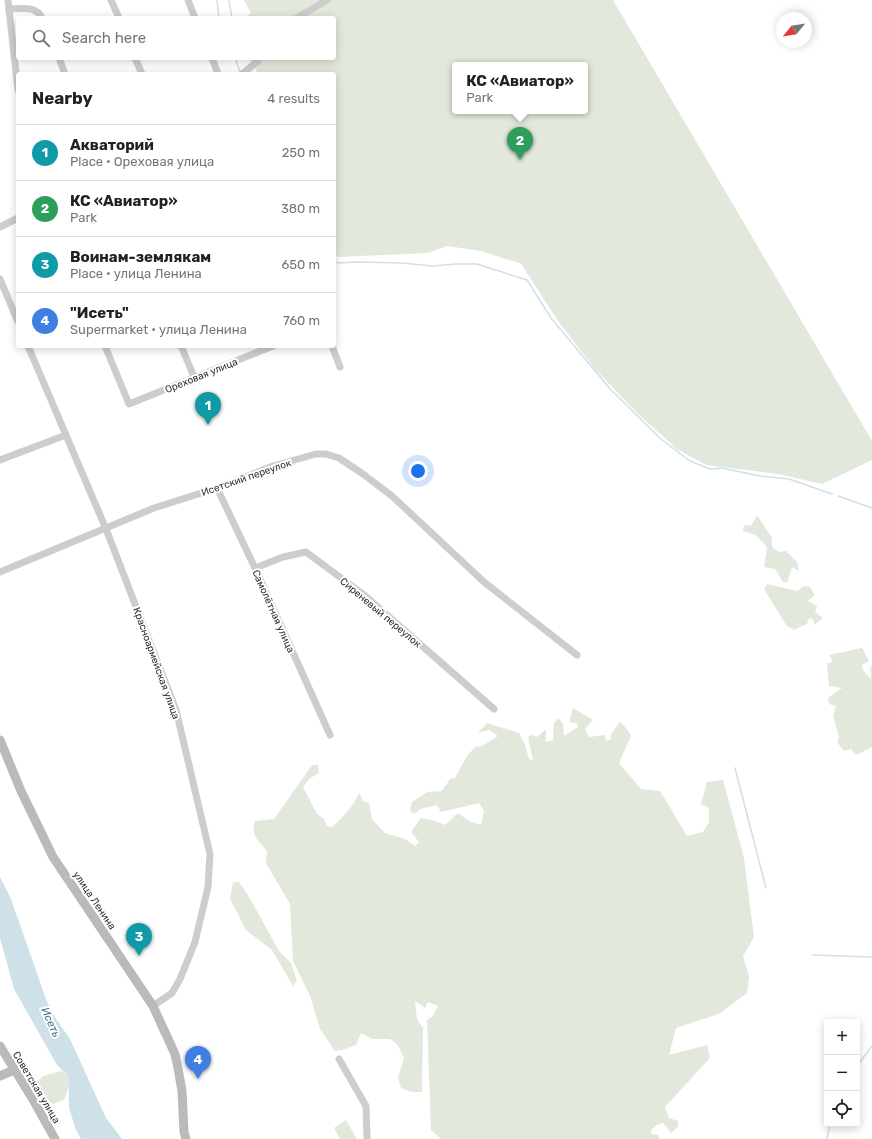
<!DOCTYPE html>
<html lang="en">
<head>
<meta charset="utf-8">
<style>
	body { margin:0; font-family:Rubik,sans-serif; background:#f6f6f6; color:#222 }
	.controls { position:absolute; right:12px; bottom:12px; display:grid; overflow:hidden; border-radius:4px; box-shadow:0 2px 10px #0003 }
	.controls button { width:36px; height:36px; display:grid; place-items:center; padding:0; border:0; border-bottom:1px solid #e0e0e0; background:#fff; color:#222; font:20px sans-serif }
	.compass { position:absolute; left:776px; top:12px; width:36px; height:36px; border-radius:50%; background:#fff; box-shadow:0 2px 10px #0003; rotate:240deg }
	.you { position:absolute; left:418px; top:471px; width:14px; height:14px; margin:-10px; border:3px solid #fff; border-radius:50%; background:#1a73e8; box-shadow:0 0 0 6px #1a73e833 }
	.badge { display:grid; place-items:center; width:26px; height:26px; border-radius:50%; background:#0b8043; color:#fff; font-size:13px; font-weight:700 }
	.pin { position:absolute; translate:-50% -33px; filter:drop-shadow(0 1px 2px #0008) }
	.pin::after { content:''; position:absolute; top:21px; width:14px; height:12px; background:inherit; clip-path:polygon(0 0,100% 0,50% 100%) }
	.popup { position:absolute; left:452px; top:62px; width:136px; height:52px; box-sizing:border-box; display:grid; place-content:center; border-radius:4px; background:#fff; filter:drop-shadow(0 1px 3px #0005); font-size:13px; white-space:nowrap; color:#767676 }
	.popup b { font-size:15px; color:#222 }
	.popup::after { content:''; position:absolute; left:50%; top:100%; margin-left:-8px; border:8px solid transparent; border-top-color:#fff }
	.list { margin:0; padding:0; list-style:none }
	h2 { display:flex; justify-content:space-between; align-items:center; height:52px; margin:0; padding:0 16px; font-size:17px }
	h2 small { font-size:13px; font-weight:400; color:#767676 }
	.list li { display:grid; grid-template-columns:26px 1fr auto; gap:12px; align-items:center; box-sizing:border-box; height:56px; padding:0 16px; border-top:1px solid #e0e0e0 }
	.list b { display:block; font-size:15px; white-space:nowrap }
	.list p { margin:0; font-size:13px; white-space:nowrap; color:#767676 }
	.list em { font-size:13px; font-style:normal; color:#767676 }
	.icon { flex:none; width:22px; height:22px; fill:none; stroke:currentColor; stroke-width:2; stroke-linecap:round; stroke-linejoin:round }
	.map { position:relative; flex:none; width:872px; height:1139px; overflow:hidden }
	.search { position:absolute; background:#fff; box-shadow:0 2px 10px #0003; left:16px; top:16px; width:320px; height:44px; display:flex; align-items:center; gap:10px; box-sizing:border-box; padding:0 14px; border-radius:4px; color:#767676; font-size:15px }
	.panel { position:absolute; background:#fff; box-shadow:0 2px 10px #0003; left:16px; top:72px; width:320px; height:276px; border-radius:4px }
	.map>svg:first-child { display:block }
	.green { fill:#e3e8dc; fill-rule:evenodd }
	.water { fill:#cee0e8 }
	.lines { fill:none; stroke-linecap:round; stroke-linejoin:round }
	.stream { stroke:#cee0e8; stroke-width:1.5 }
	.street { stroke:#cdcdcd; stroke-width:7 }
	.secondary { stroke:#bababa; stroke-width:9 }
	.labels { text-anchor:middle; stroke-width:4; stroke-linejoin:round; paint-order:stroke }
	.street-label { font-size:10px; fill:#303030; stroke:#fff }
	.water-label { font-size:11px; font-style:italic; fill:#467589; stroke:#fff }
</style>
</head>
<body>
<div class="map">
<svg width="872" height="1139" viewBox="0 0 872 1139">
	<rect width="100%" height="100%" fill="#fff"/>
	<g class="green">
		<path d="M 244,0 L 613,0 L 872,441 L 872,460 L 822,484 L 778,474 L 706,465 L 677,449 L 637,413 L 595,369 L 558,321 L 523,267 L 522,264 L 481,251 L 447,246 L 428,253 L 337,257 L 334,251 L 334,74 L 258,74 L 254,65 L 249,58 L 334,58 L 334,18 L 245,18 L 251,13 ZM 455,65 L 585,65 L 585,111 L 455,111 Z"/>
		<polygon points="757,515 772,538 772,547 779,552 786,551 797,562 799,571 792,567 787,583 783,582 775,569 764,567 767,547 756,535 743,531 744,525 751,526"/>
		<polygon points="767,584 797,591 804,586 810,587 815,595 808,601 817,606 815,612 823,618 814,625 814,620 809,618 807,624 794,630 786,625 764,589"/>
		<polygon points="862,648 869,661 862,665 863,670 871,679 870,664 872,667 872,747 856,755 851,749 844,751 837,742 839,737 833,715 836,706 829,704 828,698 842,688 829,686 827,663 831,663 832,660 829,655"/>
		<path d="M 573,708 L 593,720 L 585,729 L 589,737 L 605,735 L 606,741 L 611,739 L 611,734 L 620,722 L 627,729 L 631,736 L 619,763 L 641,789 L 660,791 L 687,836 L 703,832 L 709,822 L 709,808 L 701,804 L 707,782 L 723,780 L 744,858 L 754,937 L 743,956 L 749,976 L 747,993 L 719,1014 L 676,1028 L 669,1055 L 707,1045 L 710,1058 L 665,1107 L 669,1118 L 678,1121 L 678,1127 L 671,1133 L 663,1123 L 657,1125 L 651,1130 L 651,1134 L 658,1135 L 660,1139 L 441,1139 L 431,1130 L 427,1020 L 433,1016 L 438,1006 L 428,1002 L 425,1008 L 415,1001 L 417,1019 L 423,1028 L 422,1092 L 412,1092 L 401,1088 L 398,1077 L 404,1058 L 397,1044 L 390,1039 L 372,1039 L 361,1033 L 356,1045 L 342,1050 L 335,1051 L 320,1029 L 310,996 L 293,961 L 290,904 L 266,863 L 267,852 C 259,840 250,836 255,821 L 274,819 L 312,765 L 318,765 L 319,773 L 309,779 L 303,787 L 317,814 L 324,819 L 327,826 L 332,827 C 343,817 353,807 359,793 L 363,801 L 369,803 L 372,819 L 385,833 L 405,839 L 415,846 L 419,842 L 411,832 L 421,818 L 432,820 L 445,825 L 458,813 L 469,821 L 481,825 L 484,811 L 479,803 L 441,812 L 437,805 L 420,809 L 414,814 L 410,810 L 412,802 L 427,792 L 442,791 L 450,779 L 455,778 L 467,756 L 475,747 L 482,746 L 498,736 L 489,730 L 478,733 L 487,723 L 519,733 L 525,745 L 529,759 L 533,760 L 528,737 L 531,735 L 537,737 L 546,729 L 546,742 L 553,740 L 554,723 L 558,718 L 563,723 L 564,736 L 578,727 L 577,723 L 569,722 Z"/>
		<polygon points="233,882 239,882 248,895 279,951 291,963 297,981 293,986 272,950 246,930 230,899"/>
		<polygon points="61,1071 69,1077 69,1087 64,1100 53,1104 43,1099 36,1083 43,1076"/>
		<polygon points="346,1120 357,1139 340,1139 334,1128"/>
	</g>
	<polygon class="water" points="0,877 11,899 46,999 54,1016 70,1039 106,1118 122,1139 81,1139 76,1130 69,1108 69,1077 57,1065 14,989 0,938"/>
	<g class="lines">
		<g class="stream">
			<polyline points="217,0 219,18"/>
			<polyline points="229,0 232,18"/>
			<polyline points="235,58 240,72"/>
			<polyline points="334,262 340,263 357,262 402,263 432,266 456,264 477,264 527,280 551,318 611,390 661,439 690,461 710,469 722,468 760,476 789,479 832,494"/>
			<polyline points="838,496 872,508"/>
			<polyline points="735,768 766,888"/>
			<polyline points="813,955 872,957"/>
			<polyline points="857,1066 872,1046"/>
			<polyline points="827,1139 830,1124"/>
		</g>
		<g class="street">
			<polyline points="8,0 18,90"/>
			<polyline points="111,0 119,18"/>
			<polyline points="188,0 195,18"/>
			<path d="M 9,9 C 20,9 36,5 42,18"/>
			<polyline points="297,18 327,0"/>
			<polyline points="59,58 65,74"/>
			<polyline points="135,58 142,74"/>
			<polyline points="212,58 218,74"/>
			<polyline points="242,74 258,61 258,58"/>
			<polyline points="0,227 18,218"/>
			<polyline points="0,279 18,322"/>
			<polyline points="28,346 106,529 176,710 210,854 208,887 195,942 180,979 172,993 153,1006"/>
			<polyline points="105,346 129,404 273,346"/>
			<polyline points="181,346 195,379"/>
			<polyline points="332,346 340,367"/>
			<polyline points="0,460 66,435"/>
			<polyline points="217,488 255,568 330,735"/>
			<polyline points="255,568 283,557 306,552 364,595 494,709"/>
			<polyline points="0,572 154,508 217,488 273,466 316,454 326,454 339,458 363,474 392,496 484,582 577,655"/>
			<polyline points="339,1059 366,1106 367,1139"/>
		</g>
		<g class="secondary">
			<polyline points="0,740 21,791 53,857 153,1006 175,1054 178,1068 182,1091 184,1132 186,1139"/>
			<polyline points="0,1046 35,1103 55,1139"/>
			<polyline points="0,1076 14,1070"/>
		</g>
	</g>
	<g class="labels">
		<g class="street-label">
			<text transform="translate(201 375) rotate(-22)" y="4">Ореховая улица</text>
			<text transform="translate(246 477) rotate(-19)" y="4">Исетский переулок</text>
			<text transform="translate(274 611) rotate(66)" y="4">Самолётная улица</text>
			<text transform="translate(381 612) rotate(40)" y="4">Сиреневый переулок</text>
			<text transform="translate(157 663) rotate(70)" y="4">Красноармейская улица</text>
			<text transform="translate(95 900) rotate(56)" y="4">улица Ленина</text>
			<text transform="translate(37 1087) rotate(59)" y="4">Советская улица</text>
		</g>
		<g class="water-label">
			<text transform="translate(51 1022) rotate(66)" y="4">Исеть</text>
		</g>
	</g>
</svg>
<div class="controls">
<button>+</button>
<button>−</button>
<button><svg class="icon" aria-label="locate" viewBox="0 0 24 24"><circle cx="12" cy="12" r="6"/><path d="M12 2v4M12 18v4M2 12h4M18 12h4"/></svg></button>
</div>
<svg class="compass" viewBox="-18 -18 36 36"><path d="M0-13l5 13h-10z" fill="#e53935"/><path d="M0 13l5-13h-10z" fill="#767676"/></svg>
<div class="you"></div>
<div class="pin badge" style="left:208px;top:425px;background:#0f9aa8">1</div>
<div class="pin badge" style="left:520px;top:160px;background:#2e9e5b">2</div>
<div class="popup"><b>КС «Авиатор»</b>Park</div>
<div class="pin badge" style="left:139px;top:956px;background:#0f9aa8">3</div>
<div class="pin badge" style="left:198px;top:1079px;background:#3f7fe0">4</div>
<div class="search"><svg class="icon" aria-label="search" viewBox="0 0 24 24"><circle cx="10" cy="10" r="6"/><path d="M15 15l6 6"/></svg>Search here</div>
<section class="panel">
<h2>Nearby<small>4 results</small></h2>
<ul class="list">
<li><span class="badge" style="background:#0f9aa8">1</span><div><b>Акваторий</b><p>Place · Ореховая улица</p></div><em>250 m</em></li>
<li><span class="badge" style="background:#2e9e5b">2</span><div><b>КС «Авиатор»</b><p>Park</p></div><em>380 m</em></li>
<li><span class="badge" style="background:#0f9aa8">3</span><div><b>Воинам-землякам</b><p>Place · улица Ленина</p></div><em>650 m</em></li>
<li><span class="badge" style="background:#3f7fe0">4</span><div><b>&quot;Исеть&quot;</b><p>Supermarket · улица Ленина</p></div><em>760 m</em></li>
</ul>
</section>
</div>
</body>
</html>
